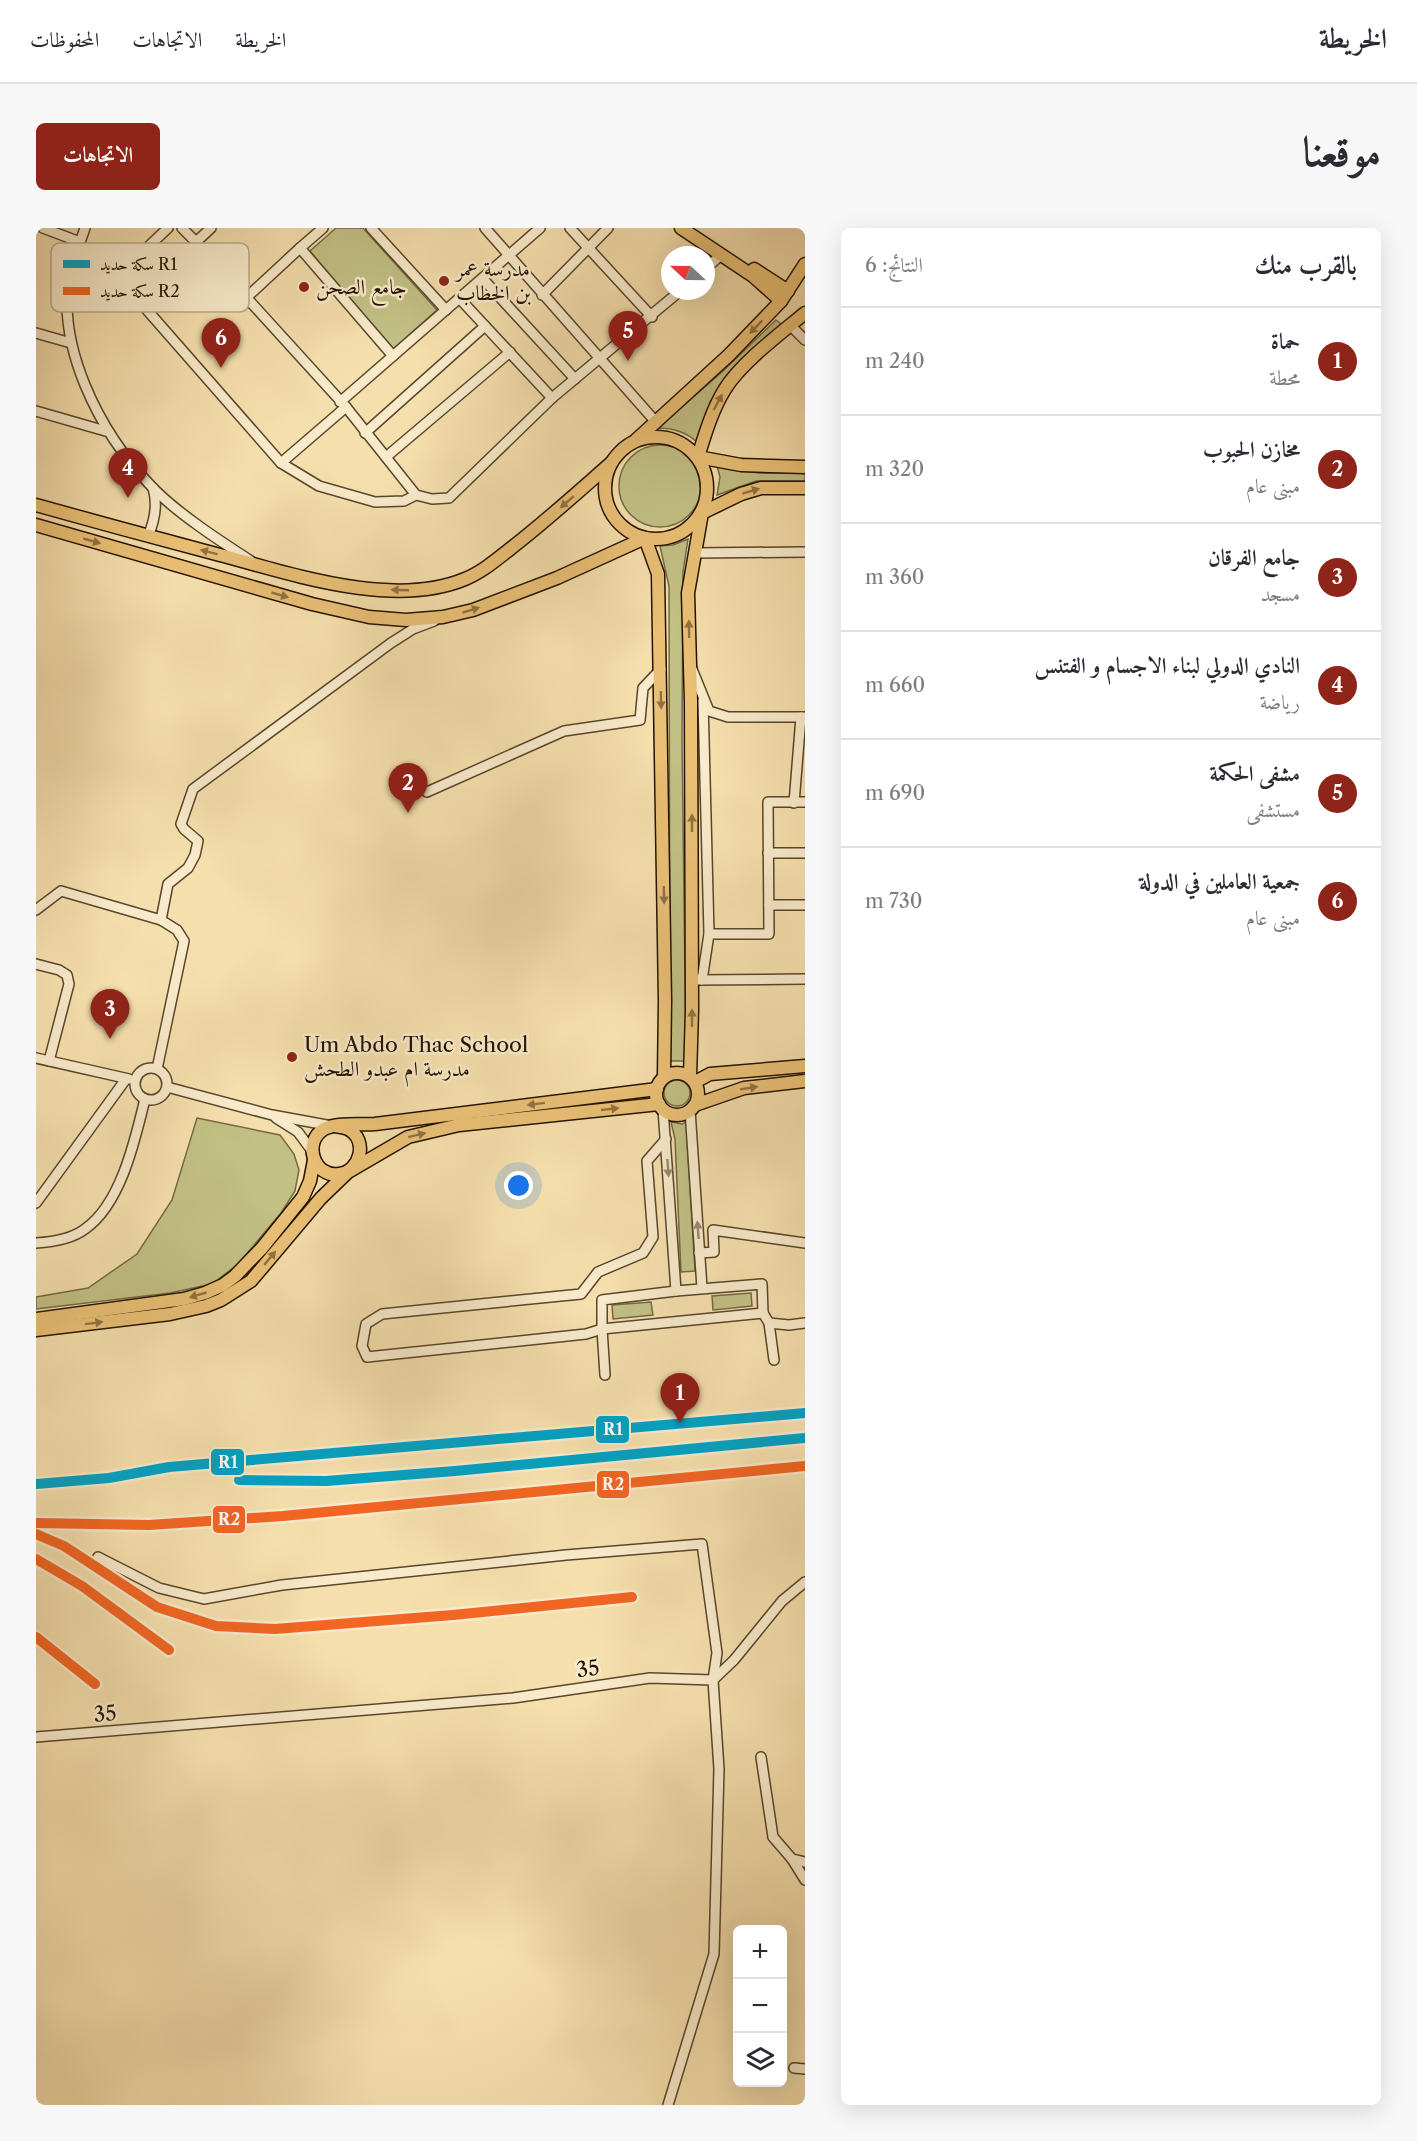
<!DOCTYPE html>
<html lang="ar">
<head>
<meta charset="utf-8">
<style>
	body { margin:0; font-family:"Libre Caslon Text",Amiri,serif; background:#f7f7f7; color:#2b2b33; direction:rtl }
	.controls { position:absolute; right:18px; bottom:18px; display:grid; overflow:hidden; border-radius:9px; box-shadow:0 6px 24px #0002 }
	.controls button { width:54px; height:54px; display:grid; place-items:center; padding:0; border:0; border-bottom:2px solid #e1e1e2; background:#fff; color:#2b2b33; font:30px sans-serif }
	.compass { position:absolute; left:625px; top:18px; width:54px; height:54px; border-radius:50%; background:#fff; box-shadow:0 6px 24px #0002; rotate:292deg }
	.you { position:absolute; left:483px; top:958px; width:21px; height:21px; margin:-15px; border:4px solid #fff; border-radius:50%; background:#1a73e8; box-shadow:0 0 0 9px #1a73e833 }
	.badge { display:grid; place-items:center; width:39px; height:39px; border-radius:50%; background:#8f2418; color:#fff; font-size:20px; font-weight:700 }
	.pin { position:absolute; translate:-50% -50px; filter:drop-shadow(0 2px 3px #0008) }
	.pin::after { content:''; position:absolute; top:32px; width:21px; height:18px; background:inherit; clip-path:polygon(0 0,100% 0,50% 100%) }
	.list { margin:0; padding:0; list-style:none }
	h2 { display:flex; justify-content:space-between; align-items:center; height:78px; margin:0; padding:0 24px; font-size:26px }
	h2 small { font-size:20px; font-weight:400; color:#7c7c81 }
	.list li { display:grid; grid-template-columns:39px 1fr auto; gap:18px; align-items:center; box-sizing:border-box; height:108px; padding:0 24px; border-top:2px solid #e1e1e2 }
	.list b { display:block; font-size:22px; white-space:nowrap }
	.list p { margin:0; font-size:20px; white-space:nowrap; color:#7c7c81 }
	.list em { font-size:20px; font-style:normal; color:#7c7c81 }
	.icon { flex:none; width:33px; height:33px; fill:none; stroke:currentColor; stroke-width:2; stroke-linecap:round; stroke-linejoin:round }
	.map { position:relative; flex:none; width:769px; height:1877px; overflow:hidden; direction:ltr; border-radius:9px }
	header { display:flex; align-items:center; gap:36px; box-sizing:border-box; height:84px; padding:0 30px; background:#fff; border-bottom:2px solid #e1e1e2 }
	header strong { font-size:28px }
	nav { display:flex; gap:33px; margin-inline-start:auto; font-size:21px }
	.intro { display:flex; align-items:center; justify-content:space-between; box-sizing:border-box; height:144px; padding:0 36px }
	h1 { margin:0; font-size:42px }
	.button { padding:15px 27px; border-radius:9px; background:#8f2418; color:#fff; font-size:21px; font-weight:700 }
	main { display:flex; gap:36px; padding:0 36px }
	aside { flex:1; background:#fff; border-radius:9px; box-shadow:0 6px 24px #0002 }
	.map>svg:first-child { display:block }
	.green { fill:#c2c085; stroke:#736a44; stroke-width:1.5 }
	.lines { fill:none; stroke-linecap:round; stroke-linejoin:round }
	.minor-casing { stroke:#58462d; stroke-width:12 }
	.major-casing { stroke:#241302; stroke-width:15 }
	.minor { stroke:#f8eaca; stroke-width:9 }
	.major { stroke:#eac076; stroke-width:12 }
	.rail-1-casing { stroke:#f8eaca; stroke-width:15 }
	.rail-2-casing { stroke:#f8eaca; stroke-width:15 }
	.rail-1 { stroke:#02a2c4; stroke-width:10 }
	.rail-2 { stroke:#f26522; stroke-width:10 }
	.oneway { fill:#917242 }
	.oneway2 { fill:#998970 }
	.poi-dot { fill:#8f2418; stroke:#f8eaca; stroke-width:2 }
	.labels { text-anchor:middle; stroke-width:5; stroke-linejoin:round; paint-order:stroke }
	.poi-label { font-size:21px; fill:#241302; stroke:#f8eaca; text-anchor:start }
	.street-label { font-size:21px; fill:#241302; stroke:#f8eaca }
	.key { fill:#f8eaca; stroke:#b8aa8e; stroke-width:1.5 }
	.key-label { font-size:16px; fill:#241302 }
	.line-badge { stroke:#f8eaca; stroke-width:2 }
	.badge-label { font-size:16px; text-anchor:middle; font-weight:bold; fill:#fff }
</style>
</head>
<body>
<header>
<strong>الخريطة</strong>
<nav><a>الخريطة</a><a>الاتجاهات</a><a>المحفوظات</a></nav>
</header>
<div class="intro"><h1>موقعنا</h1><a class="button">الاتجاهات</a></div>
<main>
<aside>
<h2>بالقرب منك<small>النتائج: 6</small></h2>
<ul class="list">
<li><span class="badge">1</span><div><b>حماة</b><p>محطة</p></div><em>240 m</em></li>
<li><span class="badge">2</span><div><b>مخازن الحبوب</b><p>مبنى عام</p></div><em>320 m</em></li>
<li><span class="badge">3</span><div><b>جامع الفرقان</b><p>مسجد</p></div><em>360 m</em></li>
<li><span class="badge">4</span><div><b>النادي الدولي لبناء الاجسام و الفتنس</b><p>رياضة</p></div><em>660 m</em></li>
<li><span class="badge">5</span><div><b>مشفى الحكمة</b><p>مستشفى</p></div><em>690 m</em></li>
<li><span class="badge">6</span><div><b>جمعية العاملين في الدولة</b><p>مبنى عام</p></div><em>730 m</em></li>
</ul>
</aside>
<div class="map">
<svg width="769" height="1877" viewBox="0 0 769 1877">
	<rect width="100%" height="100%" fill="#f5dfad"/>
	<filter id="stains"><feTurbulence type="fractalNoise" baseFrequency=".00333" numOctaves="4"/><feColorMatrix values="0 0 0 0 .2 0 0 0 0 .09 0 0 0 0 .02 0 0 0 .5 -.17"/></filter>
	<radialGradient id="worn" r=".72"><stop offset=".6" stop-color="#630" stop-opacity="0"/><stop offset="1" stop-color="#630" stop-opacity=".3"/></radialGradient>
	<g class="green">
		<polygon points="300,0 327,0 401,82 356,122 274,23"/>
		<path d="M 740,92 L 745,96 L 699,138 L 674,174 L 661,214 C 650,204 637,200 622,200 L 687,143 Z"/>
		<circle cx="624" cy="258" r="41"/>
		<polygon points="681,238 723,245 769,245 769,253 720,253 681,267 684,249"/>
		<polygon points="652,311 647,344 646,512 650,833 634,833 633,358 624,318 637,317"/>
		<circle cx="641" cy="865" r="13"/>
		<polygon points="161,890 244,907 258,926 263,942 259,963 245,985 201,1037 176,1056 134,1065 0,1081 0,1069 52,1060 101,1026 136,972"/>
		<polygon points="653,893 651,910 659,1043 645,1044 639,911 635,894 646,896"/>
		<polygon points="715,1065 716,1078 677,1082 676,1068"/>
		<polygon points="615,1074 617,1087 577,1091 576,1077"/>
	</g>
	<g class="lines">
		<g class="minor-casing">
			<g id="minor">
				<polyline points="7,0 44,14"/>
				<path d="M 49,0 C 45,13 39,26 35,39 C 17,116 64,205 116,259 C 141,285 184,313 215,333"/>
				<polyline points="132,0 93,37 89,43 90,48 111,82 245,235 283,258 339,274 368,273 380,267"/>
				<polyline points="146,0 160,14 310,179 380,267 396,271 413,270 516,170 644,63"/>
				<polyline points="287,0 264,20 357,128"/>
				<polyline points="335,0 410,82"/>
				<polyline points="449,0 619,193"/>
				<polyline points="534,0 616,89"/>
				<polyline points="160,14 175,0"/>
				<polyline points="670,40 685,27"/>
				<polyline points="447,51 539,151"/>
				<polyline points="506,67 572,0"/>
				<polyline points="210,70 264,20"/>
				<polyline points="424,71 516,170"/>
				<polyline points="754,97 769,112"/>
				<polyline points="0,105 35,115"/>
				<polyline points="304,174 504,0"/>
				<polyline points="0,183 73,204"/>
				<polyline points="329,205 449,98"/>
				<polyline points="350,229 474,124"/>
				<polyline points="245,235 310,179"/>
				<path d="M 112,308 C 119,292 122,277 117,260"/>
				<polyline points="659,325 769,324"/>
				<polyline points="656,441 673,483 692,489 769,489"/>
				<polyline points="391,564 528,503 604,492 607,460 625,441"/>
				<polyline points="758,575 765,489"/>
				<polyline points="732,625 769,625"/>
				<polyline points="733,677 769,677"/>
				<polyline points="0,682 25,663 125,692 141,702 148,713 121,841"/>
				<polyline points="125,692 132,656 152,640 159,627 162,613 148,601 145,596 157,561 355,415 377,401 398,393"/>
				<polyline points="673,706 733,706 732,574 769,574"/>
				<polyline points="0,736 23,742 31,747 33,756 13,833"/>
				<polyline points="660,752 769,751"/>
				<polyline points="666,752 673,706 667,472"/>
				<polyline points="0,830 93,851"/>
				<circle cx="115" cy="856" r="16"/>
				<polyline points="131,859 236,887 296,898"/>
				<polyline points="627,881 640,1063"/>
				<polyline points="654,882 666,1060"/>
				<polyline points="240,890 262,904 276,923"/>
				<polyline points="0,975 90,851"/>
				<path d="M 0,1015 C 16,1014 36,1011 49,1001 C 85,976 99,912 109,871"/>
				<polyline points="663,1025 678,1024 677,1002 769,1015"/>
				<polygon points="726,1056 727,1085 566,1101 566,1072 640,1063"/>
				<polyline points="727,1085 733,1095 738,1132"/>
				<polyline points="733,1095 753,1097 769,1095"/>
				<polyline points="569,1147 566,1101 550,1106 331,1129 326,1118 330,1096 346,1086 545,1066 562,1044 607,1025 617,1009 611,933 630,911"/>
				<polyline points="62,1329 123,1360 168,1371 246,1357 530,1327 666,1316 681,1425 677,1452"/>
				<polyline points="677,1452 698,1432 746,1373 769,1354"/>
				<polyline points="0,1509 477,1470 614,1450 677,1452 683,1541 678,1726 632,1877"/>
				<polyline points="725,1529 737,1609 756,1631 769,1634"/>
				<polyline points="756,1631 769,1652"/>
				<polyline points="758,1840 769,1841"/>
			</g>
		</g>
		<g class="major-casing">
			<g id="major">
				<polyline points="645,0 717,48 745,73"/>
				<polyline points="718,41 752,63"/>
				<path d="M 769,85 C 745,105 705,135 689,161 C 676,182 669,206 662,229 L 705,237 L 769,239"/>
				<circle cx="620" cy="260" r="51"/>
				<polyline points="600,212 693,127 745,73 769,36"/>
				<path d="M 0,277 C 61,294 123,311 184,327 C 256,346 357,381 429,351 C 446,344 460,332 474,321 C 509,294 542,264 575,235"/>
				<polyline points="0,297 276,376 333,389 370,392 407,389 437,382 521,350 609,310 622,346 629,773 628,849"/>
				<circle cx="641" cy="866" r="21"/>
				<polyline points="654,849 656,782 655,473 652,365 666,285 705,266 725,260 769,260"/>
				<polyline points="659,854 674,846 769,838"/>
				<polyline points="659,877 708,860 769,853"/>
				<path d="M 299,898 C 303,899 308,899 312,901 C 333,912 324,944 303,946 C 278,950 266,914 288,901 C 302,894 324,897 339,896 L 621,861"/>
				<polyline points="0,1091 148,1071 169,1065 187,1057 199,1048 226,1020 267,969 274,953 278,932"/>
				<polyline points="0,1102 134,1086 170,1078 185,1072 215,1053 285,970 312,944 372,909 423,897 623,876"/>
			</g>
		</g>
		<use href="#minor" class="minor"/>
		<use href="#major" class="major"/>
		<g class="rail-1-casing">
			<g id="rail-1">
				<polyline points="203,1252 290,1253 419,1243 769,1210"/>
				<polyline points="0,1256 73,1250 133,1239 769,1185"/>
			</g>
		</g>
		<g class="rail-2-casing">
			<g id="rail-2">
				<polyline points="0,1295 113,1297 247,1288 769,1238"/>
				<polyline points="0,1306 28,1318 121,1379 180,1398 239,1401 417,1387 596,1369"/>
				<polyline points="0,1331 46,1358 133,1422"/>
				<polyline points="0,1409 59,1456"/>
			</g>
		</g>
		<use href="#rail-1" class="rail-1"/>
		<use href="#rail-2" class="rail-2"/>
	</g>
	<defs><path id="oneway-solid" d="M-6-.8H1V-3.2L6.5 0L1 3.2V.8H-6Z" transform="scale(1.5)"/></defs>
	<g class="oneway">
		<use href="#oneway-solid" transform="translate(720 99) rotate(134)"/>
		<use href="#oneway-solid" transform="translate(682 174) rotate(-62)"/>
		<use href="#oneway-solid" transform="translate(715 263) rotate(-17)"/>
		<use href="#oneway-solid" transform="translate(531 274) rotate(139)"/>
		<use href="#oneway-solid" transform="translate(56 313) rotate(16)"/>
		<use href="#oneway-solid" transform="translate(173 324) rotate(-165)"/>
		<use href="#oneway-solid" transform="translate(364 362) rotate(-178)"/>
		<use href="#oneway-solid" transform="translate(244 367) rotate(16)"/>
		<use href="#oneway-solid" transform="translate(435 382) rotate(-17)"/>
		<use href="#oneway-solid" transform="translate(653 401) rotate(-91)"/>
		<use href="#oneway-solid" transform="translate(625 472) rotate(89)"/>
		<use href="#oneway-solid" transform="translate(656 595) rotate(-90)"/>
		<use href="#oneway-solid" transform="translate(628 667) rotate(89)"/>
		<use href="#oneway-solid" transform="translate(656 790) rotate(-90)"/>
		<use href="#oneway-solid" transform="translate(713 860) rotate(-9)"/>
		<use href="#oneway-solid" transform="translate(500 876) rotate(173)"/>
		<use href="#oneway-solid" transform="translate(574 881) rotate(-6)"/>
		<use href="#oneway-solid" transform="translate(381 907) rotate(-14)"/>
		<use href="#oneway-solid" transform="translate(234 1030) rotate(-50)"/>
		<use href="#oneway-solid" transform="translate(162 1067) rotate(164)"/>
		<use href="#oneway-solid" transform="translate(58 1095) rotate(-7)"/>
	</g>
	<g class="oneway2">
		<use href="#oneway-solid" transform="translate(632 940) rotate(86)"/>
		<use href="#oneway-solid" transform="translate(662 1002) rotate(-94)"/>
	</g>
	<g class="poi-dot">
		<circle cx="408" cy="53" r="6"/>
		<circle cx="268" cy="59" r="6"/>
		<circle cx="256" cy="829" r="6"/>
	</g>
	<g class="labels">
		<g class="poi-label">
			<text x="420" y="48">مدرسة عمر<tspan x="420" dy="24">بن الخطاب</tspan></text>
			<text x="280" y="66">جامع الصحن</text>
			<text x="268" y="824">Um Abdo Thac School<tspan x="268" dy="24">مدرسة ام عبدو الطحش</tspan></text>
		</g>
		<g class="street-label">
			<text transform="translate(552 1441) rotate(-8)" y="7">35</text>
			<text transform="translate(69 1486) rotate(-5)" y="7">35</text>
		</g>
	</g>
	<rect x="15" y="15" width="198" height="69" rx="9" class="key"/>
	<rect x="27" y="32" width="27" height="8" fill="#02a2c4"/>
	<rect x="27" y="59" width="27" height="8" fill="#f26522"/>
	<g class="key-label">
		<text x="64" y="42">سكة حديد R1</text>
		<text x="64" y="69">سكة حديد R2</text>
	</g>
	<g class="line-badge">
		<rect x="559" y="1187" width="35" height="29" rx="6" fill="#02a2c4"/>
		<rect x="174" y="1220" width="35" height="28" rx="6" fill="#02a2c4"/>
		<rect x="560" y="1242" width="34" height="29" rx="6" fill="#f26522"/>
		<rect x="176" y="1277" width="34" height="29" rx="6" fill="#f26522"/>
	</g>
	<g class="badge-label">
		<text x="577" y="1207">R1</text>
		<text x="192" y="1240">R1</text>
		<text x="577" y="1262">R2</text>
		<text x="193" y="1297">R2</text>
	</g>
	<rect width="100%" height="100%" filter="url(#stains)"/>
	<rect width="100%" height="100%" fill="url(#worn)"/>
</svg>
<div class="controls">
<button>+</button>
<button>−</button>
<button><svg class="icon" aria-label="layers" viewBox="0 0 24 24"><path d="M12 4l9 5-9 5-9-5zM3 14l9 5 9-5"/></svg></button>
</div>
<svg class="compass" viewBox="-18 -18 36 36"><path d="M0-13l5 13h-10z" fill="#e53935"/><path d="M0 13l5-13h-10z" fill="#7c7c81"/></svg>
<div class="you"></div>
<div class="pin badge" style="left:644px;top:1195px">1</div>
<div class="pin badge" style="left:372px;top:585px">2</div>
<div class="pin badge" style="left:74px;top:811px">3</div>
<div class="pin badge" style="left:92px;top:270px">4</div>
<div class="pin badge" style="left:592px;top:133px">5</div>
<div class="pin badge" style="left:185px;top:140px">6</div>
</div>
</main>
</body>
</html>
